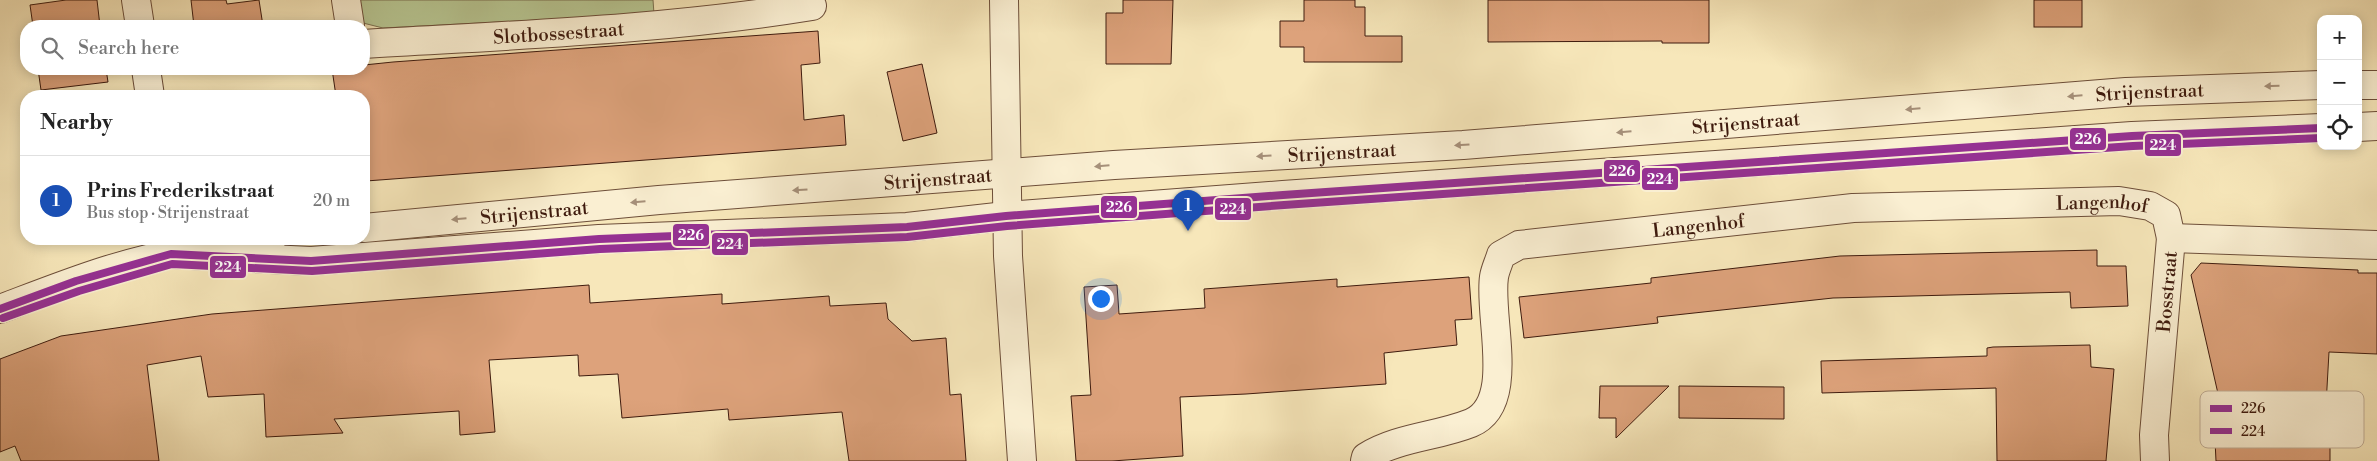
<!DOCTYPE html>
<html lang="en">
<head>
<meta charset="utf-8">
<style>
	body { margin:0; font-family:"Libre Bodoni",serif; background:#f2f2f2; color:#222 }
	.controls { position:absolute; right:15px; top:15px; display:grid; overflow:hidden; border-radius:10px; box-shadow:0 2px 12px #0003 }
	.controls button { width:45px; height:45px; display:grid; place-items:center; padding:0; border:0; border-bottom:1px solid #e0e0e0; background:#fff; color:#222; font:25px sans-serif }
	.you { position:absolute; left:1100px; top:298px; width:18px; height:18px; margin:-12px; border:4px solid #fff; border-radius:50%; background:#1a73e8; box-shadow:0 0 0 8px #1a73e833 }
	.badge { display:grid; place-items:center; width:32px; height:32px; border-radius:50%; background:#8f2418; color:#fff; font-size:16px; font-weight:700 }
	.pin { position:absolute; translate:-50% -41px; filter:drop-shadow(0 1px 2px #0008) }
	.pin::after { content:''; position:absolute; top:26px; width:18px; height:15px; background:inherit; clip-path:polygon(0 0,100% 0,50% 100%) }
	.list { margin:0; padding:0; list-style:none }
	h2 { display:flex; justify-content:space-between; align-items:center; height:65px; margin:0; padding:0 20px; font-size:21px }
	h2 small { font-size:16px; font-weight:400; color:#767676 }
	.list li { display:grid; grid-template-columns:32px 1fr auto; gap:15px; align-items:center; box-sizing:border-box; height:90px; padding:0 20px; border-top:1px solid #e0e0e0 }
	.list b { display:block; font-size:19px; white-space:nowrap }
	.list p { margin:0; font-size:16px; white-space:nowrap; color:#767676 }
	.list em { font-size:16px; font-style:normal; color:#767676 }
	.icon { flex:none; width:28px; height:28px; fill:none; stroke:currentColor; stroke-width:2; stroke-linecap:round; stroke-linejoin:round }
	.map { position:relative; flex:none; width:2377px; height:461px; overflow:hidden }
	.search { position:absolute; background:#fff; box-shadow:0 2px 12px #0003; left:20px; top:20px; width:350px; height:55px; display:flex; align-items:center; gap:12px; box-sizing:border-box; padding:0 18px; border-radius:20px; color:#767676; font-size:19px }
	.panel { position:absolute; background:#fff; box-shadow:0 2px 12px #0003; left:20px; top:90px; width:350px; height:155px; border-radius:20px }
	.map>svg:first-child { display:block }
	.green { fill:#b8c793; stroke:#7c7150 }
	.building { fill:#dda27b; stroke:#3f1b0e }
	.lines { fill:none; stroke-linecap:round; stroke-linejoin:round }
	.minor-casing { stroke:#6d4e39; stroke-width:30 }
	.minor { stroke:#faefd2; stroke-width:28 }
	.bus-1-casing { stroke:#faefd2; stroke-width:11 }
	.bus-2-casing { stroke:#faefd2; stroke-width:11 }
	.bus-1 { stroke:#953192; stroke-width:8 }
	.bus-2 { stroke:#953192; stroke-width:8 }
	.oneway { fill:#a6907a }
	.labels { text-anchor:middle; stroke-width:4; stroke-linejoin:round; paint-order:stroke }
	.street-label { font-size:19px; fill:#3f1b0e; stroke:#faefd2 }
	.key { fill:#faefd2; stroke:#c2af97; stroke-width:1 }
	.key-label { font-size:14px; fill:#3f1b0e }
	.line-badge { stroke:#faefd2; stroke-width:2 }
	.badge-label { font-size:14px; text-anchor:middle; font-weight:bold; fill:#fff }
</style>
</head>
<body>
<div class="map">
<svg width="2377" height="461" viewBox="0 0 2377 461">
	<rect width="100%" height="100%" fill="#f7e7ba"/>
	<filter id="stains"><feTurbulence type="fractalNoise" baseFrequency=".004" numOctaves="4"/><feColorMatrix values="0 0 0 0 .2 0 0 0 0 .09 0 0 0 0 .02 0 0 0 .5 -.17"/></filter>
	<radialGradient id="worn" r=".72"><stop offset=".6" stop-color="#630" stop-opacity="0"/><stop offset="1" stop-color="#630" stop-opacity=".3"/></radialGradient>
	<polygon class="green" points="359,0 653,0 654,14 383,28 363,23"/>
	<g class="building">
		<polygon points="66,0 97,0 100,26 33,26 30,5"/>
		<polygon points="191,0 226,0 227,4 259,0 263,26 194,26"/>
		<polygon points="1123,0 1173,0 1171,64 1106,64 1106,13 1123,13"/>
		<polygon points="1304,0 1355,0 1355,7 1365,7 1365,36 1402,36 1402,62 1304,62 1304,47 1280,47 1280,21 1304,21"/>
		<polygon points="1488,0 1709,0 1709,43 1662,43 1662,41 1488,42"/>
		<rect x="2034" y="0" width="48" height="27"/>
		<polygon points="818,31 820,63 801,65 804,120 844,115 846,145 366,181 364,96 336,96 332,69 364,69 364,65 393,62"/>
		<polygon points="922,64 937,133 903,141 887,72"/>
		<polygon points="38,69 106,69 108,82 41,90"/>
		<polygon points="2097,250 2097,266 2126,266 2128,306 2071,308 2070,292 1833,298 1657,317 1658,323 1524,338 1519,297 1651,283 1651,278 1840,256"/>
		<polygon points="2201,263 2358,270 2358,273 2377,273 2377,354 2329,352 2325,423 2330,423 2330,461 2216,461 2214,420 2224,420 2191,275"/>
		<polygon points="1469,277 1472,319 1455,320 1457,345 1384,353 1386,384 1246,394 1180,397 1183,456 1112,461 1076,461 1071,396 1091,395 1084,287 1117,285 1119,314 1205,308 1204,289 1337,279 1337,287"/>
		<polygon points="589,285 590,303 722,294 722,304 829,296 830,306 886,303 888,319 912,341 946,338 950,395 961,394 966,461 849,461 842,412 729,420 728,409 622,418 618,374 579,376 578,355 489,360 495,432 460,435 459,411 334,419 343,433 266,437 264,394 208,397 201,356 147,365 159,461 21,461 15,446 0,452 0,359 61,336 212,314"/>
		<polygon points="2090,345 2091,367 2114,369 2106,461 1997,461 1996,388 1822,393 1821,361 1987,356 1987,348 1993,347"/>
		<polygon points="1600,386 1669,386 1616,438 1616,418 1599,418"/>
		<polygon points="1679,386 1784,387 1784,419 1679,418"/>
	</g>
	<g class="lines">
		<g class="minor-casing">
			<g id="minor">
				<polyline points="136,0 140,26"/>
				<polyline points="346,0 350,26"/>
				<polyline points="1004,0 1008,256 1022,461"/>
				<path id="s1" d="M 364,44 C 514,35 664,30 812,6"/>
				<polyline points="146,69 150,96"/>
				<polyline points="2358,85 2377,85"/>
				<polyline points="2358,127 2377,126"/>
				<path id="s2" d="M 364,228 L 659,200 L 1114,165 L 1463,145 L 2126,92 L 2321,85"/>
				<polyline points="229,245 272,239"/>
				<polyline points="171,254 311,261 599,239 907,227 1006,216 1283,195 2132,136 2321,128"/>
				<path d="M 0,309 C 61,286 124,260 189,251"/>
				<path id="s3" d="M 1365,461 L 1366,457 C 1398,437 1436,437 1471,423 C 1517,404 1488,317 1494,277 C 1495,270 1499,262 1501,255 L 1519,245 L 1853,208 L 2119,201 L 2150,206 L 2166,215 L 2171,238"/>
				<path id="s4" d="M 2155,461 L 2154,435 L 2171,238 L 2377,245"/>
			</g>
		</g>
		<use href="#minor" class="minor"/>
		<g class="bus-1-casing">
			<polyline id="bus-1" points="0,309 76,281 171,254 311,261 599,239 907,227 1006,216 1283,195 2132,136 2321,128"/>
		</g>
		<g class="bus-2-casing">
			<polyline id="bus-2" points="3,318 79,291 172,264 312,271 600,249 907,237 1007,226 1284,205 2133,146 2321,138"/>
		</g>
		<use href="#bus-1" class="bus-1"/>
		<use href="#bus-2" class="bus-2"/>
	</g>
	<defs><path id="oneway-solid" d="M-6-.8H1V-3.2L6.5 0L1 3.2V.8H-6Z" transform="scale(1.25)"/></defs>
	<g class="oneway">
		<use href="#oneway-solid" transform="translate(2272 86) rotate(179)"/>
		<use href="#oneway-solid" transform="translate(2075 96) rotate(175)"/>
		<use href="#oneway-solid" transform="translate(1913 109) rotate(175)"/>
		<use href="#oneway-solid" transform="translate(1624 132) rotate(175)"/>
		<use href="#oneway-solid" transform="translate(1462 145) rotate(176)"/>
		<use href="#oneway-solid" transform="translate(1264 156) rotate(177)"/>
		<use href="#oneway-solid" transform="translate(1102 166) rotate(175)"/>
		<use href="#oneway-solid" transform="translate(800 190) rotate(176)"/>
		<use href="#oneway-solid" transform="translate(638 202) rotate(175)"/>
		<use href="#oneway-solid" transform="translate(459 219) rotate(175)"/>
	</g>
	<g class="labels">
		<g class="street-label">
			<text dy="7" stroke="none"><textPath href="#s1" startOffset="195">Slotbossestraat</textPath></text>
			<text dy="7" stroke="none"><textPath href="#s2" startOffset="1791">Strijenstraat</textPath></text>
			<text dy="7" stroke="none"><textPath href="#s2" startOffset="1386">Strijenstraat</textPath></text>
			<text dy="7" stroke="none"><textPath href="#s2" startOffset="981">Strijenstraat</textPath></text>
			<text dy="7" stroke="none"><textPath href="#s2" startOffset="576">Strijenstraat</textPath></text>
			<text dy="7" stroke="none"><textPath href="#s3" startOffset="900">Langenhof</textPath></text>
			<text dy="7" stroke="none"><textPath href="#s2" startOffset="171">Strijenstraat</textPath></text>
			<text dy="7" stroke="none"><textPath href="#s3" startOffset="495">Langenhof</textPath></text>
			<text dy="7" stroke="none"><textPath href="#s4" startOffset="170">Bosstraat</textPath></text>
		</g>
	</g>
	<rect x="2200" y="391" width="164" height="57" rx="8" class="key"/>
	<rect x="2210" y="405" width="22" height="7" fill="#953192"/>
	<rect x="2210" y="428" width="22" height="6" fill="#953192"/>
	<g class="key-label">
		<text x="2241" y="413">226</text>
		<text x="2241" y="436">224</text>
	</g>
	<g class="line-badge">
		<rect x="2069" y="127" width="38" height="24" rx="5" fill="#953192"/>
		<rect x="2144" y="133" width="38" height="24" rx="5" fill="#953192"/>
		<rect x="1603" y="159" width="38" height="24" rx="5" fill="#953192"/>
		<rect x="1641" y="167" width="38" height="24" rx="5" fill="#953192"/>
		<rect x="1100" y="195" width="38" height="24" rx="5" fill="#953192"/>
		<rect x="1214" y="197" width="38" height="24" rx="5" fill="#953192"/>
		<rect x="672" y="223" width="38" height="24" rx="5" fill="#953192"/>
		<rect x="711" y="232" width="38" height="24" rx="5" fill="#953192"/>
		<rect x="209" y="255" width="38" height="24" rx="5" fill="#953192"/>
	</g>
	<g class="badge-label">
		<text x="2088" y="144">226</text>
		<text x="2163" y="150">224</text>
		<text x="1622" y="176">226</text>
		<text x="1660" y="184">224</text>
		<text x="1119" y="212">226</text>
		<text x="1233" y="214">224</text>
		<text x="691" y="240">226</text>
		<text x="730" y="249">224</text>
		<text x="228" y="272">224</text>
	</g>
	<rect width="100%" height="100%" filter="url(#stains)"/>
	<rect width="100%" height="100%" fill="url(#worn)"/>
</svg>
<div class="controls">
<button>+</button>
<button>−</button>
<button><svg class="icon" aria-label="locate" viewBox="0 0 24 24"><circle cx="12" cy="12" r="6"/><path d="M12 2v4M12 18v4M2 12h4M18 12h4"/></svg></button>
</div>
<div class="you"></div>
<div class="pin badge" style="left:1188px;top:231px;background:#1a4fb4">1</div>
<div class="search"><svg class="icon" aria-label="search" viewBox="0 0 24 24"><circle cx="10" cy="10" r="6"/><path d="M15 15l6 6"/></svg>Search here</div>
<section class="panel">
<h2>Nearby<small></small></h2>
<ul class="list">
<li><span class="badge" style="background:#1a4fb4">1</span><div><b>Prins Frederikstraat</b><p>Bus stop · Strijenstraat</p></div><em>20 m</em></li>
</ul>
</section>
</div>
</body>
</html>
